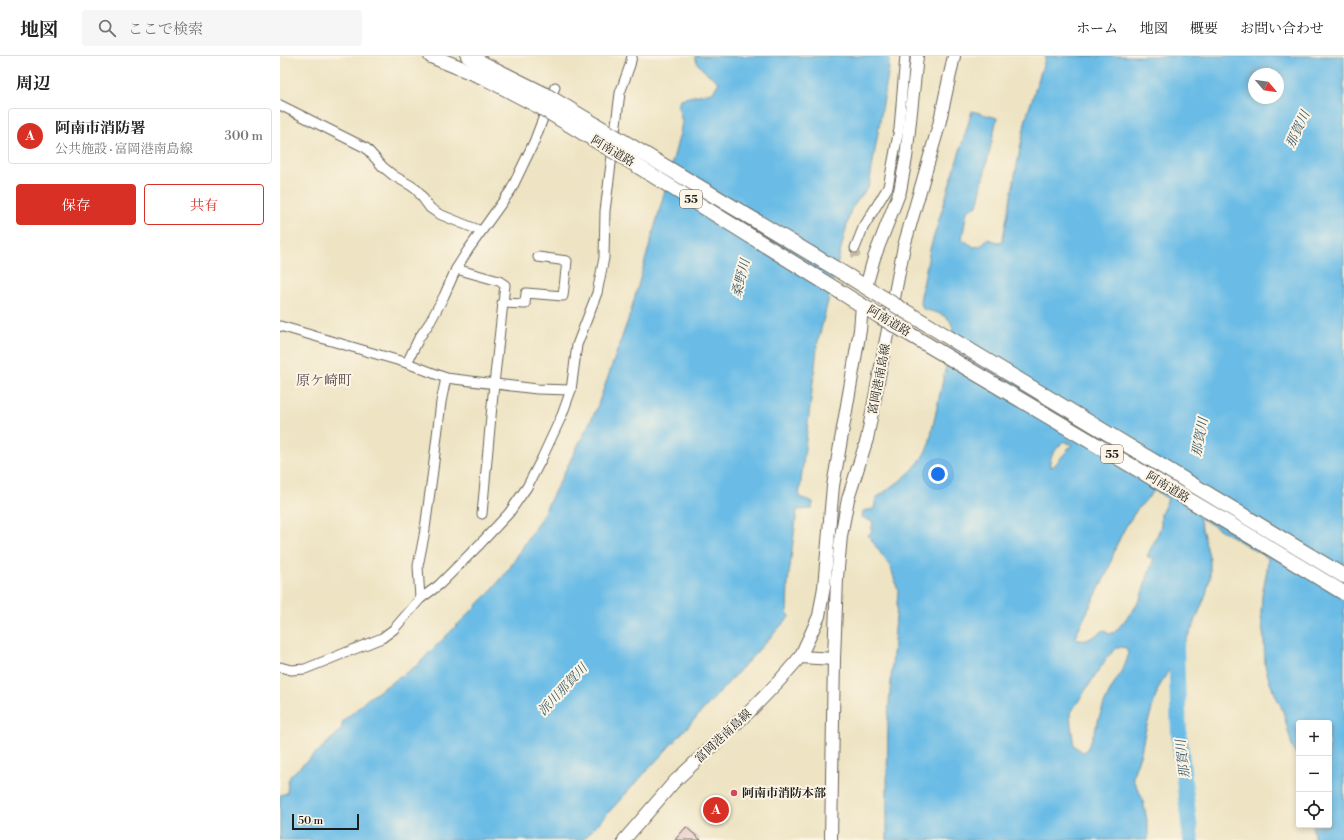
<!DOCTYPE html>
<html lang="ja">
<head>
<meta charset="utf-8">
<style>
	body { margin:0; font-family:"Libre Bodoni","Noto Serif JP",serif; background:#f6f6f6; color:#222 }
	.controls { position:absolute; right:12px; bottom:12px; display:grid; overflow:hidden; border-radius:4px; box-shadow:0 2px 6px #0003 }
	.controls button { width:36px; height:36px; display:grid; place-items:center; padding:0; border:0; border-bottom:1px solid #e0e0e0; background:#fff; color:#222; font:20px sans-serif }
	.compass { position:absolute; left:968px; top:12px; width:36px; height:36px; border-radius:50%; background:#fff; box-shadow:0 2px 6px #0003; rotate:119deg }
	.scale { position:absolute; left:12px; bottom:10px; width:67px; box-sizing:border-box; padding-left:4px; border:2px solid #1c1c1c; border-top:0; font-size:11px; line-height:14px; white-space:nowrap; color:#1c1c1c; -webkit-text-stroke:3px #fcf5e5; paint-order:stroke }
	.you { position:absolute; left:658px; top:418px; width:14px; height:14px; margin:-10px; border:3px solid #fff; border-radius:50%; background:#1a73e8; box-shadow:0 0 0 6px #1a73e833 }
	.badge { display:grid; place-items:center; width:26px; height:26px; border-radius:50%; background:#d93025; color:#fff; font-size:13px; font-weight:700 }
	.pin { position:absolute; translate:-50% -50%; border:2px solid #fff; box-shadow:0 1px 4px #0006 }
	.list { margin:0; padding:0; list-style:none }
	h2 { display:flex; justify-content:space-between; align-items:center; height:52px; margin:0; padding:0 16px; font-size:17px }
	h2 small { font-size:13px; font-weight:400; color:#767676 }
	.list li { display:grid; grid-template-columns:26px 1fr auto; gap:12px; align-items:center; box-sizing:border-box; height:56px; margin:0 8px 8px; padding:0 8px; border:1px solid #e0e0e0; border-radius:4px }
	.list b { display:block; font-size:15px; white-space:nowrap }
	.list p { margin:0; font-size:13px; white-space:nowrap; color:#767676 }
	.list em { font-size:13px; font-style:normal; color:#767676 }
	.actions { display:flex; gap:8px; padding:12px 16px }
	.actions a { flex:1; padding:9px 0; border:1px solid #d93025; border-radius:4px; text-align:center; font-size:14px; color:#d93025 }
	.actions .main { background:#d93025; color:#fff }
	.icon { flex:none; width:22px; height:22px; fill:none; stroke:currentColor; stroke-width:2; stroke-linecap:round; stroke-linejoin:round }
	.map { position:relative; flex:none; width:1064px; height:784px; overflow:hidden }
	header { display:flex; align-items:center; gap:24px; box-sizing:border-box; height:56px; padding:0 20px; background:#fff; border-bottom:1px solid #e0e0e0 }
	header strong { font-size:19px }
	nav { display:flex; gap:22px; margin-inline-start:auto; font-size:14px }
	.search { width:280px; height:36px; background:#f6f6f6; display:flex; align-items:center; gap:10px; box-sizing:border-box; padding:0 14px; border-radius:4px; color:#767676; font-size:15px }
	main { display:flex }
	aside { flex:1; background:#fff }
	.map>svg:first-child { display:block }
	.water { fill:#6abce6; stroke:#436c81; fill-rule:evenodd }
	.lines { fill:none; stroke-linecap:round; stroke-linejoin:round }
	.river { stroke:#6abce6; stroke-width:16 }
	.building { fill:#d59fb1 }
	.minor-tunnel { stroke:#c4bca2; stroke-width:9; stroke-dasharray:9 4.5; stroke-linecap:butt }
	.minor-casing { stroke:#666257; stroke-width:11 }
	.major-casing { stroke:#666257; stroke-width:14 }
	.highway-casing { stroke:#666257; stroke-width:16 }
	.minor { stroke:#fff; stroke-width:9 }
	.major { stroke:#fff; stroke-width:12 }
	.highway { stroke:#fff; stroke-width:14 }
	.highway-bridge-casing { stroke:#666257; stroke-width:16; stroke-linecap:butt }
	.highway-bridge { stroke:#fff; stroke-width:14 }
	.poi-dot { fill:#d1495b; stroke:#fcf5e5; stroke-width:1.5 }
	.labels { text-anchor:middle; stroke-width:4; stroke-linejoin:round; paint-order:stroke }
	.shield { fill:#fcf5e5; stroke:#5f5d58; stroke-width:1 }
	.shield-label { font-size:11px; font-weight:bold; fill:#1c1c1c }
	.street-label { font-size:12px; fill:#1c1c1c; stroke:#fcf5e5 }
	.poi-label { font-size:12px; font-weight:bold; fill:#1c1c1c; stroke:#fcf5e5; text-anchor:start }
	.water-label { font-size:13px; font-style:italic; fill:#3b5c6d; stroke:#fcf5e5 }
	.quarter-label { font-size:14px; fill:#5d4a50; stroke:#fcf5e5 }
</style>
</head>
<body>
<header>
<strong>地図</strong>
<div class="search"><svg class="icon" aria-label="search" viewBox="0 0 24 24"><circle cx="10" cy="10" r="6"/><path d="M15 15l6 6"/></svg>ここで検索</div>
<nav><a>ホーム</a><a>地図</a><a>概要</a><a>お問い合わせ</a></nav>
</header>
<main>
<aside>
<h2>周辺<small></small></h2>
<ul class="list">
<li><span class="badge">A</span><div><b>阿南市消防署</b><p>公共施設 · 富岡港南島線</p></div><em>300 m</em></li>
</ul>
<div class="actions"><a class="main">保存</a><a>共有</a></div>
</aside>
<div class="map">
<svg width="1064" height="784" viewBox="0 0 1064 784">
	<rect width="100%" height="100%" fill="#fcf5e5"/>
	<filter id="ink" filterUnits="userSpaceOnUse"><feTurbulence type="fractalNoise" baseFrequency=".025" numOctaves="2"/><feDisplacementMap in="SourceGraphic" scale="8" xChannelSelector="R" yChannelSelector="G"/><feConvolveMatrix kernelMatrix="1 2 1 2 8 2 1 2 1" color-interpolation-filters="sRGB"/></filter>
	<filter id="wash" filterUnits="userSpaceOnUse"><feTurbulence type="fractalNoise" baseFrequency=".012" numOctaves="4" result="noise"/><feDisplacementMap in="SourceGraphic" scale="16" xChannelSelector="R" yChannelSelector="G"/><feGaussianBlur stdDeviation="0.9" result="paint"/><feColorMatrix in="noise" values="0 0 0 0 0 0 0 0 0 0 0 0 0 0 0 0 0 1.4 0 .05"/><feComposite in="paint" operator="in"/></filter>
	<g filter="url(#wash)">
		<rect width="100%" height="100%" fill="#eee4c4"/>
		<g class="water">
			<path d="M 415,0 L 609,0 L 609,12 L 589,130 L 571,153 L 538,285 L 519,441 L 533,446 L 532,453 L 517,454 L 508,527 L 507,557 L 510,560 L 303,784 L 0,784 L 0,739 L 7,737 L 8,725 L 11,719 L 55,680 L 61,673 L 63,665 L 78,652 L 86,644 L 136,610 L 210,536 L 229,513 L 261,462 L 316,354 L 329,318 L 350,258 L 382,145 L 400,77 L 402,66 L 398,51 L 400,43 L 433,36 L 439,26 C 430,19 417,12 415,0 Z"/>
			<path d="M 766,0 L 1064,0 L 1064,784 L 1035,784 L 1032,770 L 1049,769 L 1049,667 L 1019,667 L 1019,705 L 1012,690 L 1003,655 L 990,627 L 985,610 L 984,585 L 981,559 L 982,539 L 987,514 L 988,502 L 919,461 L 930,504 L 930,522 L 926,538 L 913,571 L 878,633 L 865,676 L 861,696 L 853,719 L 853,724 L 862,741 L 865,754 L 868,770 L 868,784 L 607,784 L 607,732 L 608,661 L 618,535 L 611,512 L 588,479 L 591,476 L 593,466 L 582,461 L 583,455 L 594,453 L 596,442 C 617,427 639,414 649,388 L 673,278 C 673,258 660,258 643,253 L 640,245 L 650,193 L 692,55 L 717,62 L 697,150 L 687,155 L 682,183 L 694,191 L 702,189 L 707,183 L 722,187 L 746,62 ZM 974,18 L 998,18 L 998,42 L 974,42 ZM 784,385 L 792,389 L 774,410 L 770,411 C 768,401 777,392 784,385 ZM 875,434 L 888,443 L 881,458 L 881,469 L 877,480 L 867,500 L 868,501 L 874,502 L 860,543 L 854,553 L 835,576 L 829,578 L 823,574 C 816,579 804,589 796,582 L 797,576 L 828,515 L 836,490 L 845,472 L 856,455 ZM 842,591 L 846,592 L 848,597 L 847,604 C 840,619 830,633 824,648 C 818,664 814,680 806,695 L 803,696 L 794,690 L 791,669 L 790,658 L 828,600 L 837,592 Z"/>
		</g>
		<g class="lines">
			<polyline class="river" points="897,580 896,592 899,679 911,784"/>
		</g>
		<g id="blocks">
			<polygon class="building" points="406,771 421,784 395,784"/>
		</g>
	</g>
	<g filter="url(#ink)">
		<use href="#blocks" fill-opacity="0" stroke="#666257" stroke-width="1"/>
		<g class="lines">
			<polyline class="minor-tunnel" points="575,192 576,202"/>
			<g class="minor-casing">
				<g id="minor">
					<polyline points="0,49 86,92 103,111 114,120 130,129 137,134 150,152 159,158 201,175"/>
					<polyline points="575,192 583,172 608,131 619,73 625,0"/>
					<polyline points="176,213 219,225 225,229 214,328 202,458"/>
					<polyline points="222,247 245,248 246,237 283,240 287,205 258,201"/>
					<polyline points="0,270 127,307 166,322 257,333 291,334"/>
					<polyline points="127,307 139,282 150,266 164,240 176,213 188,194 231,134 254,86 275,31"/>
					<polyline points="140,543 138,510 144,480 153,414 161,346 166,322"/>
					<polyline points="0,611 11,614 25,613 102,582 114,573 140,543 159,529 200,488 229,457 247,431 262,402 282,359 291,334 297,289 317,237 324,202 325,155 340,37 350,9 352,0"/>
				</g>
			</g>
			<g class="major-casing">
				<g id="major">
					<polyline points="586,231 594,202 620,135 626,102 637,0"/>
					<polyline points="520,601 554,603"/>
					<polyline points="344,784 395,725 471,654 499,625 520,601 529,582 539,560 544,531 553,430 580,274 582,249"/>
					<polyline points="551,784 554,603 557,522 561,480 568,443 587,383 624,190 659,69 674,0"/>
				</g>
			</g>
			<g class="highway-casing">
				<g id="highway">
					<polyline points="151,0 205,22 260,51"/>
					<polyline points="188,0 266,39"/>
					<polyline points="568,220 605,243"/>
					<polyline points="562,237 599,260"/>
				</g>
			</g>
			<use href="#minor" class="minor"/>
			<use href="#major" class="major"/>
			<use href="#highway" class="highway"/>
			<g class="highway-bridge-casing">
				<g id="highway-bridge">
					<polyline points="266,39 568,220"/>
					<polyline points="260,51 351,106 562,237"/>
					<polyline points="605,243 1064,520"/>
					<polyline points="599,260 965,477 1064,537"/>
				</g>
			</g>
			<use href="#highway-bridge" class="highway-bridge"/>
		</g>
	</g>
	<circle class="poi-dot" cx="454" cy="737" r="4"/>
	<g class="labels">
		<g class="shield">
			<rect x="400" y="134" width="22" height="18" rx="3"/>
			<rect x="821" y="389" width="22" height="18" rx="3"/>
		</g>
		<g class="shield-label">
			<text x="411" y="147">55</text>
			<text x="832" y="402">55</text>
		</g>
		<g class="street-label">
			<text transform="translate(333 95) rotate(31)" y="4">阿南道路</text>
			<text transform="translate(609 265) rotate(31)" y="4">阿南道路</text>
			<text transform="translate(599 323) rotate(-79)" y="4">富岡港南島線</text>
			<text transform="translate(888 431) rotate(31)" y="4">阿南道路</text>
			<text transform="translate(443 680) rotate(-43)" y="4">富岡港南島線</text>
		</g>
		<g class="poi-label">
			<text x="462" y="741">阿南市消防本部</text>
		</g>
		<g class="water-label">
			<text transform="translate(1017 73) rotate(-65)" y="5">那賀川</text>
			<text transform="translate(460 222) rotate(-76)" y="5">桑野川</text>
			<text transform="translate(919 381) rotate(-79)" y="5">那賀川</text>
			<text transform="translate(282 633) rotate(-47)" y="5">派川那賀川</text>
			<text transform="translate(902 703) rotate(-97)" y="5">那賀川</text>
		</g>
		<g class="quarter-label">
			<text x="44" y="329">原ケ崎町</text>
		</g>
	</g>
</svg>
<div class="controls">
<button>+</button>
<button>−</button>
<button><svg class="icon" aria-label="locate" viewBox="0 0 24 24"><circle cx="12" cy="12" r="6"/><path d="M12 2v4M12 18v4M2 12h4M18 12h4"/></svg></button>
</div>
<svg class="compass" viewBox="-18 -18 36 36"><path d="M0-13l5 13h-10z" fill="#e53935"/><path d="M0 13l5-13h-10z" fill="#767676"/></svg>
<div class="scale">50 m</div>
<div class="you"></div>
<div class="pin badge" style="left:436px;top:754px">A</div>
</div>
</main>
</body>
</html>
